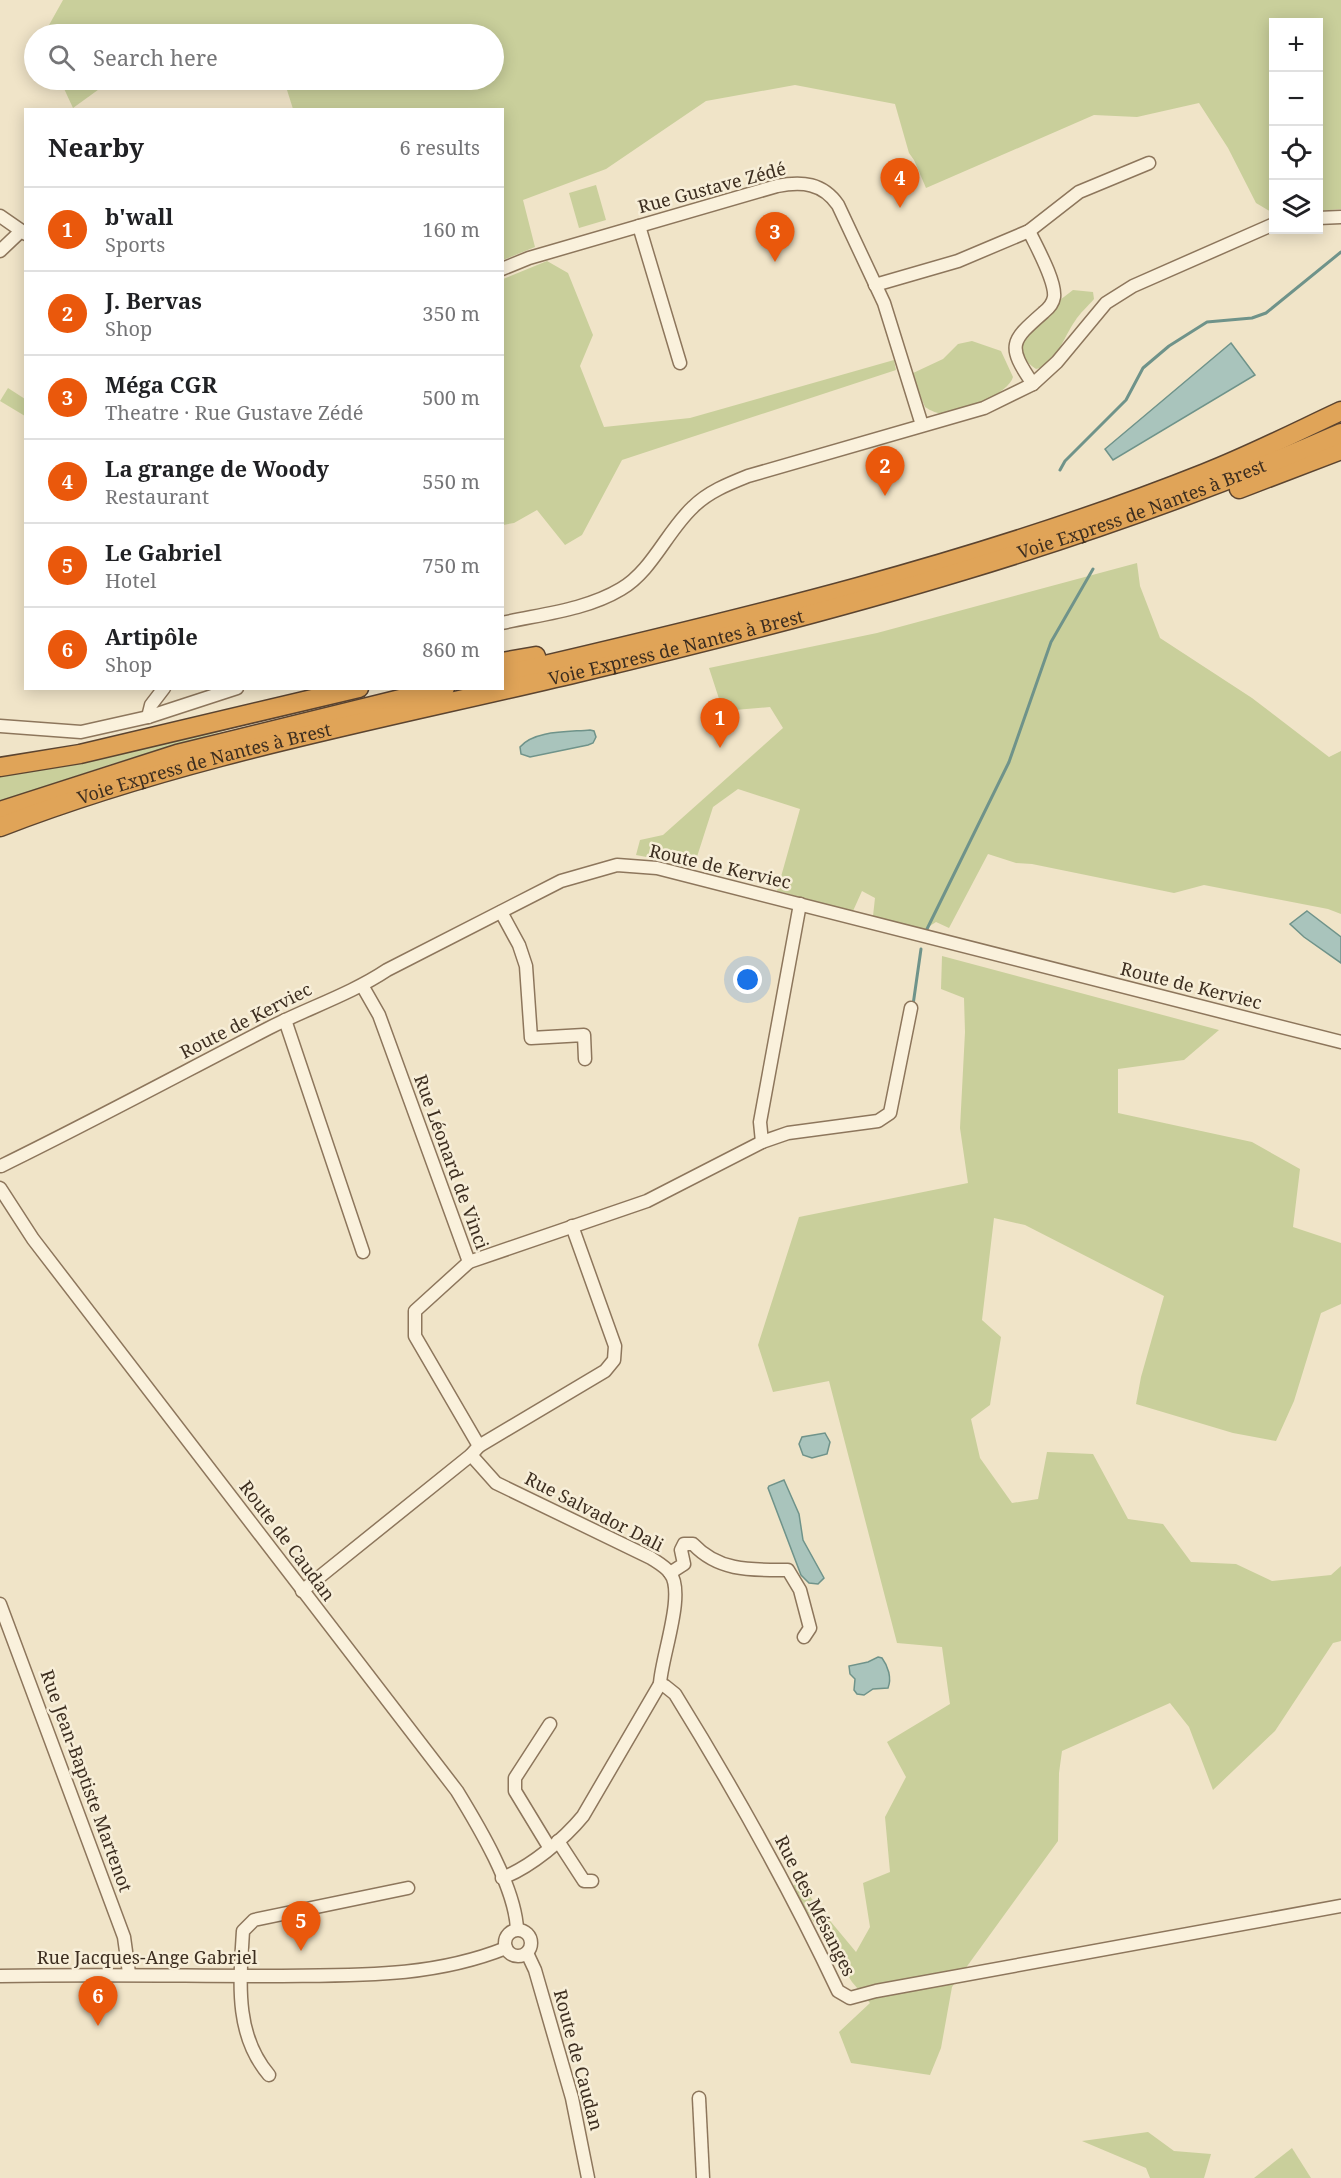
<!DOCTYPE html>
<html lang="en">
<head>
<meta charset="utf-8">
<style>
	body { margin:0; font-family:"Noto Serif",serif; background:#f6f6f6; color:#202124 }
	.controls { position:absolute; right:18px; top:18px; display:grid; overflow:hidden; border-radius:0px; box-shadow:0 3px 15px #0003 }
	.controls button { width:54px; height:54px; display:grid; place-items:center; padding:0; border:0; border-bottom:2px solid #e0e0e0; background:#fff; color:#202124; font:30px sans-serif }
	.you { position:absolute; left:748px; top:980px; width:21px; height:21px; margin:-15px; border:4px solid #fff; border-radius:50%; background:#1a73e8; box-shadow:0 0 0 9px #1a73e833 }
	.badge { display:grid; place-items:center; width:39px; height:39px; border-radius:50%; background:#ea580c; color:#fff; font-size:20px; font-weight:700 }
	.pin { position:absolute; translate:-50% -50px; filter:drop-shadow(0 2px 3px #0008) }
	.pin::after { content:''; position:absolute; top:32px; width:21px; height:18px; background:inherit; clip-path:polygon(0 0,100% 0,50% 100%) }
	.list { margin:0; padding:0; list-style:none }
	h2 { display:flex; justify-content:space-between; align-items:center; height:78px; margin:0; padding:0 24px; font-size:26px }
	h2 small { font-size:20px; font-weight:400; color:#757577 }
	.list li { display:grid; grid-template-columns:39px 1fr auto; gap:18px; align-items:center; box-sizing:border-box; height:84px; padding:0 24px; border-top:2px solid #e0e0e0 }
	.list b { display:block; font-size:22px; white-space:nowrap }
	.list p { margin:0; font-size:20px; white-space:nowrap; color:#757577 }
	.list em { font-size:20px; font-style:normal; color:#757577 }
	.icon { flex:none; width:33px; height:33px; fill:none; stroke:currentColor; stroke-width:2; stroke-linecap:round; stroke-linejoin:round }
	.map { position:relative; flex:none; width:1341px; height:2178px; overflow:hidden }
	.search { position:absolute; background:#fff; box-shadow:0 3px 15px #0003; left:24px; top:24px; width:480px; height:66px; display:flex; align-items:center; gap:15px; box-sizing:border-box; padding:0 21px; border-radius:33px; color:#757577; font-size:22px }
	.panel { position:absolute; background:#fff; box-shadow:0 3px 15px #0003; left:24px; top:108px; width:480px; height:582px; border-radius:0px }
	.map>svg:first-child { display:block }
	.green { fill:#c9cf9b }
	.water { fill:#a9c4bc; stroke:#6f938a; stroke-width:1.5 }
	.lines { fill:none; stroke-linecap:round; stroke-linejoin:round }
	.stream { stroke:#6f938a; stroke-width:3 }
	.minor-casing { stroke:#8d765c; stroke-width:15 }
	.highway-casing { stroke:#5b4430; stroke-width:21 }
	.minor { stroke:#faf1dc; stroke-width:12 }
	.highway { stroke:#e0a458; stroke-width:18 }
	.labels { text-anchor:middle; stroke-width:5; stroke-linejoin:round; paint-order:stroke }
	.street-label { font-size:18px; fill:#3d2e20; stroke:#f7eed8 }
</style>
</head>
<body>
<div class="map">
<svg width="1341" height="2178" viewBox="0 0 1341 2178">
	<rect width="100%" height="100%" fill="#f0e4c8"/>
	<g class="green">
		<polygon points="63,0 1341,0 1341,209 1319,211 1318,22 1274,22 1273,213 1256,203 1228,148 1199,103 1137,117 1094,115 926,188 914,160 909,153 895,104 795,85 706,101 606,169 523,200 535,247 503,260 502,110 293,109 287,90 207,80 494,80 494,34 44,34"/>
		<polygon points="60,80 118,80 102,87 73,108"/>
		<polygon points="596,185 606,220 579,228 569,193"/>
		<polygon points="547,261 568,273 593,335 580,366 604,427 690,418 894,360 896,370 622,460 582,535 565,545 537,510 514,523 503,525 503,279"/>
		<path d="M 1073,290 L 1093,292 L 1094,299 C 1088,306 1080,313 1075,321 C 1064,336 1056,365 1036,369 C 1025,362 1021,354 1022,341 L 1056,310 L 1060,300 Z"/>
		<path d="M 972,341 L 1001,351 L 1013,377 C 1009,393 964,412 948,414 C 940,415 931,411 925,407 L 911,374 L 943,359 L 958,344 Z"/>
		<polygon points="8,388 25,399 25,416 0,401"/>
		<polygon points="1137,563 1140,586 1160,638 1252,698 1329,757 1341,751 1341,914 1328,909 1204,885 1174,893 1032,864 1016,863 988,854 949,928 936,922 922,931 873,916 875,898 862,891 853,911 777,891 800,809 738,789 713,807 694,866 636,855 640,840 663,835 783,728 770,707 723,711 709,668 877,633"/>
		<polygon points="227,724 230,729 112,764 0,801 0,774"/>
		<polygon points="942,956 1219,1030 1184,1060 1118,1069 1118,1113 1252,1142 1300,1169 1293,1227 1341,1243 1341,1304 1321,1313 1294,1401 1276,1441 1233,1433 1136,1404 1141,1377 1164,1296 1025,1225 994,1218 982,1320 1001,1337 990,1405 971,1419 980,1458 1012,1503 1038,1499 1047,1452 1093,1454 1128,1519 1163,1524 1191,1562 1236,1564 1272,1581 1331,1575 1341,1566 1341,1641 1333,1643 1275,1731 1213,1790 1189,1727 1170,1703 1062,1751 1059,1773 1058,1841 952,1987 941,2048 930,2075 851,2063 839,2032 870,2003 852,1982 792,1888 797,1881 856,1952 870,1927 863,1883 890,1872 885,1817 906,1777 887,1742 950,1704 942,1647 897,1643 829,1381 773,1392 758,1345 799,1217 968,1183 960,1128 965,1032 964,998 941,989"/>
		<polygon points="1148,2132 1174,2151 1211,2154 1204,2178 1150,2178 1146,2168 1082,2141"/>
		<polygon points="1292,2148 1311,2178 1254,2178"/>
	</g>
	<g class="water">
		<polygon points="1231,343 1255,375 1113,460 1105,449"/>
		<path d="M 590,730 L 594,731 L 596,737 L 593,743 L 588,745 L 530,757 L 521,754 L 520,747 C 534,730 569,732 590,730 Z"/>
		<polygon points="1307,911 1341,937 1341,963 1304,937 1290,924"/>
		<polygon points="825,1433 830,1442 827,1454 812,1458 803,1455 799,1444 802,1437"/>
		<polygon points="784,1480 799,1514 803,1540 824,1578 818,1584 809,1583 801,1575 768,1488 769,1486"/>
		<path d="M 878,1657 L 882,1658 C 888,1666 892,1678 888,1688 L 873,1689 L 864,1695 L 857,1694 L 854,1690 L 855,1679 L 850,1674 L 849,1666 L 868,1662 Z"/>
	</g>
	<g class="lines">
		<g class="stream">
			<polyline points="1060,470 1065,461 1126,400 1143,368 1169,346 1207,322 1252,318 1266,313 1341,252"/>
			<polyline points="927,929 1009,762 1051,642 1093,569"/>
			<polyline points="913,1005 921,949"/>
		</g>
		<g class="minor-casing">
			<g id="minor">
				<polyline points="0,216 26,234"/>
				<polyline points="1318,218 1341,217"/>
				<polyline points="639,226 680,363"/>
				<path d="M 1029,231 C 1036,246 1056,281 1054,297 C 1053,303 1049,308 1044,312 C 1011,341 1006,345 1033,384"/>
				<polyline points="0,251 20,232"/>
				<path d="M 502,269 L 529,258 L 777,186 C 802,181 823,183 838,205 L 884,303 L 922,425"/>
				<polyline points="875,285 958,261 1029,231 1079,192 1149,163"/>
				<path d="M 502,623 C 542,614 586,610 621,589 C 652,571 667,531 693,507 C 708,492 728,484 748,476 L 984,408 L 1033,384 L 1057,362 L 1106,303 L 1133,286 L 1274,224"/>
				<polyline points="148,717 151,705 164,688"/>
				<polyline points="0,726 81,732 148,717 237,688"/>
				<polyline points="501,912 519,945 526,966 531,1038 584,1035 585,1059"/>
				<polyline points="285,1020 363,1252"/>
				<polyline points="762,1142 760,1122 800,904"/>
				<path d="M 1,1166 C 91,1122 180,1074 269,1028 C 308,1008 351,994 387,970 L 561,881 L 617,865 L 657,868 L 1341,1042"/>
				<path d="M 0,1188 L 33,1239 L 457,1791 C 479,1827 515,1887 517,1929"/>
				<polyline points="469,1262 647,1201 762,1142 788,1133 878,1121 890,1113 911,1008"/>
				<polyline points="479,1446 605,1371 614,1360 615,1346 572,1226"/>
				<path d="M 471,1455 L 496,1483 L 651,1558 C 657,1562 666,1567 670,1573 C 686,1593 661,1658 660,1684"/>
				<path d="M 670,1573 L 684,1564 L 681,1550 L 684,1544 L 693,1544 C 719,1572 753,1570 788,1570 L 800,1590 L 810,1628 L 804,1637"/>
				<polyline points="302,1591 471,1455 479,1446 415,1336 415,1311 469,1262 379,1015 363,987"/>
				<polyline points="0,1604 124,1937 129,1973"/>
				<polyline points="558,1841 584,1881 592,1881"/>
				<polyline points="549,1847 515,1791 515,1778 550,1724"/>
				<path d="M 502,1878 C 531,1867 564,1839 583,1816 L 660,1684 L 665,1686 L 675,1694 C 735,1791 790,1889 838,1991 L 850,1998 L 876,1991 L 1341,1906"/>
				<circle cx="518" cy="1943" r="13"/>
				<polyline points="527,1953 535,1970 572,2098 588,2178"/>
				<path d="M 0,1976 C 93,1974 185,1976 277,1976 C 356,1975 431,1978 506,1948"/>
				<path d="M 269,2075 C 234,2034 240,1981 243,1931 L 254,1920 L 408,1888"/>
				<polyline points="699,2098 703,2178"/>
			</g>
		</g>
		<g class="highway-casing">
			<g id="highway">
				<polyline points="1239,489 1341,450"/>
				<polyline points="502,662 536,656"/>
				<path d="M 502,675 C 739,620 979,563 1205,473 C 1251,455 1296,432 1341,411"/>
				<polyline points="0,767 80,754 359,688"/>
				<polyline points="0,811 177,754 445,688"/>
				<path id="s1" d="M 0,827 C 186,755 384,719 577,673 C 838,611 1095,541 1341,433"/>
			</g>
		</g>
		<use href="#minor" class="minor"/>
		<use href="#highway" class="highway"/>
	</g>
	<g class="labels">
		<g class="street-label">
			<text transform="translate(712 188) rotate(-15)" y="6">Rue Gustave Zédé</text>
			<text dy="6" stroke="none"><textPath href="#s1" startOffset="1186">Voie Express de Nantes à Brest</textPath></text>
			<text dy="6" stroke="none"><textPath href="#s1" startOffset="700">Voie Express de Nantes à Brest</textPath></text>
			<text dy="6" stroke="none"><textPath href="#s1" startOffset="214">Voie Express de Nantes à Brest</textPath></text>
			<text transform="translate(720 867) rotate(13)" y="6">Route de Kerviec</text>
			<text transform="translate(1191 986) rotate(14)" y="6">Route de Kerviec</text>
			<text transform="translate(246 1021) rotate(-27)" y="6">Route de Kerviec</text>
			<text transform="translate(451 1162) rotate(70)" y="6">Rue Léonard de Vinci</text>
			<text transform="translate(594 1512) rotate(27)" y="6">Rue Salvador Dali</text>
			<text transform="translate(287 1541) rotate(53)" y="6">Route de Caudan</text>
			<text transform="translate(86 1781) rotate(70)" y="6">Rue Jean-Baptiste Martenot</text>
			<text transform="translate(815 1906) rotate(63)" y="6">Rue des Mésanges</text>
			<text x="147" y="1964">Rue Jacques-Ange Gabriel</text>
			<text transform="translate(578 2060) rotate(75)" y="6">Route de Caudan</text>
		</g>
	</g>
</svg>
<div class="controls">
<button>+</button>
<button>−</button>
<button><svg class="icon" aria-label="locate" viewBox="0 0 24 24"><circle cx="12" cy="12" r="6"/><path d="M12 2v4M12 18v4M2 12h4M18 12h4"/></svg></button>
<button><svg class="icon" aria-label="layers" viewBox="0 0 24 24"><path d="M12 4l9 5-9 5-9-5zM3 14l9 5 9-5"/></svg></button>
</div>
<div class="you"></div>
<div class="pin badge" style="left:720px;top:748px">1</div>
<div class="pin badge" style="left:885px;top:496px">2</div>
<div class="pin badge" style="left:775px;top:262px">3</div>
<div class="pin badge" style="left:900px;top:208px">4</div>
<div class="pin badge" style="left:301px;top:1951px">5</div>
<div class="pin badge" style="left:98px;top:2026px">6</div>
<div class="search"><svg class="icon" aria-label="search" viewBox="0 0 24 24"><circle cx="10" cy="10" r="6"/><path d="M15 15l6 6"/></svg>Search here</div>
<section class="panel">
<h2>Nearby<small>6 results</small></h2>
<ul class="list">
<li><span class="badge">1</span><div><b>b'wall</b><p>Sports</p></div><em>160 m</em></li>
<li><span class="badge">2</span><div><b>J. Bervas</b><p>Shop</p></div><em>350 m</em></li>
<li><span class="badge">3</span><div><b>Méga CGR</b><p>Theatre · Rue Gustave Zédé</p></div><em>500 m</em></li>
<li><span class="badge">4</span><div><b>La grange de Woody</b><p>Restaurant</p></div><em>550 m</em></li>
<li><span class="badge">5</span><div><b>Le Gabriel</b><p>Hotel</p></div><em>750 m</em></li>
<li><span class="badge">6</span><div><b>Artipôle</b><p>Shop</p></div><em>860 m</em></li>
</ul>
</section>
</div>
</body>
</html>
